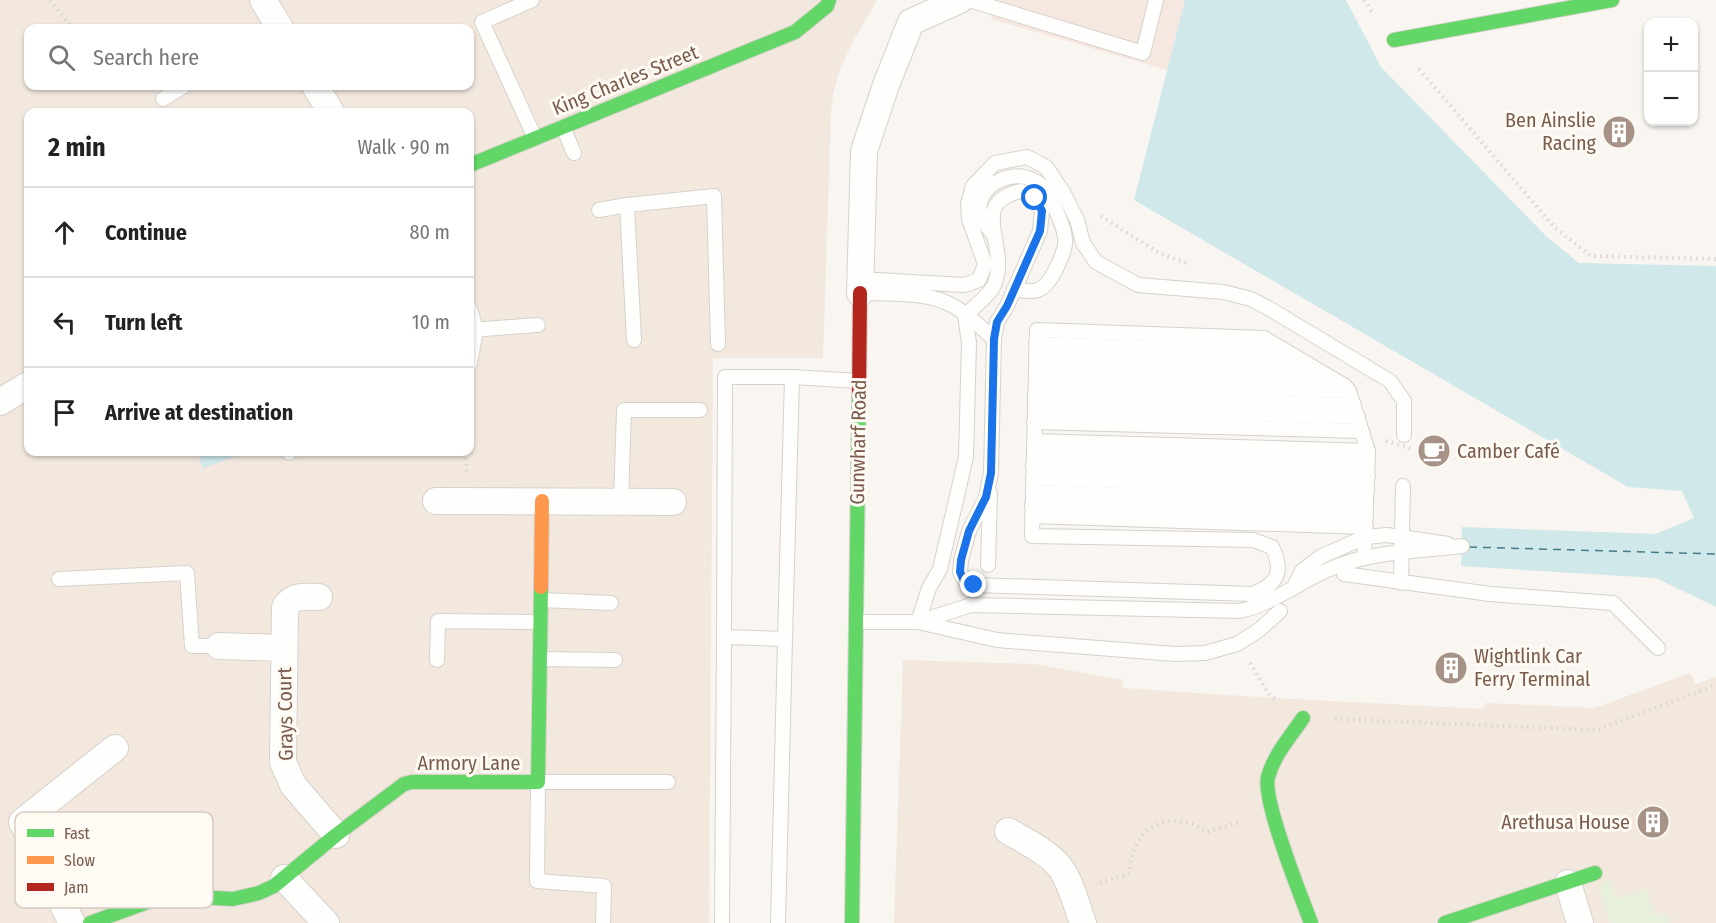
<!DOCTYPE html>
<html lang="en">
<head>
<meta charset="utf-8">
<style>
	body { margin:0; font-family:"Fira Sans Condensed",sans-serif; background:#f6f6f6; color:#222 }
	.controls { position:absolute; right:18px; top:18px; display:grid; overflow:hidden; border-radius:12px; box-shadow:0 2px 4px #0004 }
	.controls button { width:54px; height:54px; display:grid; place-items:center; padding:0; border:0; border-bottom:2px solid #e0e0e0; background:#fff; color:#222; font:30px sans-serif }
	.stop { position:absolute; width:18px; height:18px; margin:-14px; border:4px solid #1a73e8; border-radius:50%; background:#fff }
	.stop.end { background:#1a73e8; border-color:#fff; box-shadow:0 2px 6px #0008 }
	.list { margin:0; padding:0; list-style:none }
	h2 { display:flex; justify-content:space-between; align-items:center; height:78px; margin:0; padding:0 24px; font-size:26px }
	h2 small { font-size:20px; font-weight:400; color:#767676 }
	.list li { display:grid; grid-template-columns:39px 1fr auto; gap:18px; align-items:center; box-sizing:border-box; height:90px; padding:0 24px; border-top:2px solid #e0e0e0 }
	.list b { display:block; font-size:22px; white-space:nowrap }
	.list em { font-size:20px; font-style:normal; color:#767676 }
	.icon { flex:none; width:33px; height:33px; fill:none; stroke:currentColor; stroke-width:2; stroke-linecap:round; stroke-linejoin:round }
	.map { position:relative; flex:none; width:1716px; height:923px; overflow:hidden }
	.search { position:absolute; background:#fff; box-shadow:0 2px 4px #0004; left:24px; top:24px; width:450px; height:66px; display:flex; align-items:center; gap:15px; box-sizing:border-box; padding:0 21px; border-radius:12px; color:#767676; font-size:22px }
	.panel { position:absolute; background:#fff; box-shadow:0 2px 4px #0004; left:24px; top:108px; width:450px; height:348px; border-radius:12px }
	.map>svg:first-child { display:block }
	.residential { fill:#f2e8de; fill-rule:evenodd }
	.commercial { fill:#f6e8e1 }
	.green { fill:#e7f0db }
	.water { fill:#d0e8ea }
	.lines { fill:none; stroke-linecap:round; stroke-linejoin:round }
	.ferry { stroke:#437c86; stroke-width:1.5; stroke-dasharray:8 6; stroke-linecap:butt }
	.lane-casing { stroke:#d7d1cb; stroke-width:16 }
	.street-casing { stroke:#d7d1cb; stroke-width:28 }
	.fast-casing { stroke:#d9d2cb; stroke-width:16 }
	.slow-casing { stroke:#d9d2cb; stroke-width:16 }
	.jam-casing { stroke:#d9d2cb; stroke-width:16 }
	.path { stroke:#dcd5d0; stroke-width:4; stroke-dasharray:1.5 4.5; stroke-linecap:butt }
	.lane { stroke:#fefefd; stroke-width:14 }
	.street { stroke:#fefefd; stroke-width:26 }
	.fast { stroke:#63d668; stroke-width:14 }
	.slow { stroke:#ff974d; stroke-width:14 }
	.jam { stroke:#b3261e; stroke-width:14 }
	.path-bridge { stroke:#dcd5d0; stroke-width:4; stroke-dasharray:1.5 4.5; stroke-linecap:butt }
	.route { stroke:#1a73e8; stroke-width:8 }
	.labels { text-anchor:middle; stroke-width:6; stroke-linejoin:round; paint-order:stroke }
	.street-label { font-size:20px; fill:#7a5c4d; stroke:#fffaf3 }
	.poi-label { font-size:20px; fill:#7a5c4d; stroke:#fffaf3; text-anchor:end }
	.key { fill:#fffaf3; stroke:#d7cbc1; stroke-width:1.5 }
	.key-label { font-size:16px; fill:#7a5c4d }
</style>
</head>
<body>
<div class="map">
<svg width="1716" height="923" viewBox="0 0 1716 923">
	<rect width="100%" height="100%" fill="#f9f5f0"/>
	<g class="residential">
		<path d="M 0,0 L 877,0 L 851,45 L 838,75 L 833,95 L 831,113 L 823,358 L 713,358 L 709,923 L 0,923 ZM 28,28 L 470,28 L 470,86 L 28,86 ZM 28,112 L 470,112 L 470,452 L 28,452 Z"/>
		<polygon points="903,660 1034,664 1123,680 1123,688 1258,697 1484,709 1485,703 1595,708 1690,673 1696,684 1716,677 1716,923 894,923"/>
	</g>
	<polygon class="commercial" points="1000,0 1185,0 1167,70 991,19"/>
	<polygon class="green" points="1610,879 1617,898 1646,889 1655,916 1666,913 1669,923 1610,923 1599,886"/>
	<g class="water">
		<polygon points="1185,0 1346,0 1381,67 1547,237 1579,263 1716,266 1716,607 1656,578 1461,566 1462,527 1656,534 1694,518 1682,491 1628,487 1134,200"/>
		<polygon points="197,452 235,452 236,456 203,468"/>
	</g>
	<g class="lines">
		<polyline class="ferry" points="1469,547 1716,554"/>
		<g class="lane-casing">
			<g id="lane">
				<polyline points="532,0 482,22 535,138"/>
				<polyline points="969,0 1143,53 1156,0"/>
				<polyline points="163,99 184,86"/>
				<polyline points="563,127 574,153"/>
				<polyline points="599,210 627,205"/>
				<path d="M 993,234 C 989,229 984,224 982,219 C 967,186 1024,157 1048,193 C 1052,199 1055,208 1058,215 C 1069,240 1067,247 1055,271 C 1044,292 1036,294 1014,289"/>
				<polyline points="860,279 964,285 979,280 985,264 969,219 968,204 973,186 995,163 1027,157 1046,167 1063,192 1077,220 1083,243 1096,262 1138,285 1223,292 1251,299 1270,309 1390,381 1404,401 1404,435"/>
				<path d="M 860,293 C 885,294 922,292 945,302 C 963,309 979,326 994,339"/>
				<polyline points="470,309 476,329 470,364"/>
				<path d="M 965,315 C 975,306 989,296 994,285 C 1011,246 966,203 1021,191 L 1035,198 L 1042,211 L 1040,231 L 1007,306 L 997,322 L 994,339 L 991,473 L 986,497 L 969,531 L 961,560 L 960,572 L 965,581 L 974,585 L 1253,594 C 1278,584 1284,571 1272,547 L 1253,540 L 1032,536 L 1037,330 L 1264,338 L 1345,386 L 1349,391 L 1368,451 L 1364,557"/>
				<polyline points="470,330 538,325"/>
				<polyline points="634,340 627,205 714,196 718,344"/>
				<polyline points="1036,344 1283,352"/>
				<polyline points="1036,357 1307,365"/>
				<polyline points="1036,370 1328,378"/>
				<polyline points="792,377 859,381"/>
				<polyline points="1036,383 1349,391"/>
				<polyline points="1035,396 1354,405"/>
				<polyline points="1035,409 1358,417"/>
				<polyline points="1034,422 1362,431"/>
				<polyline points="1034,441 1368,451"/>
				<polyline points="289,452 289,453"/>
				<polyline points="1034,453 1368,463"/>
				<polyline points="1033,465 1368,476"/>
				<polyline points="1033,478 1367,489"/>
				<polyline points="1033,492 1366,502"/>
				<polyline points="621,502 624,410 700,410"/>
				<polyline points="1032,505 1366,515"/>
				<polyline points="1032,516 1366,527"/>
				<polyline points="988,565 990,493"/>
				<polyline points="1344,574 1490,594 1613,603 1658,648"/>
				<polyline points="59,579 187,573 192,646 219,646"/>
				<polyline points="1401,583 1403,486"/>
				<polyline points="1294,587 1302,571 1320,557 1365,537 1387,535 1448,544"/>
				<polyline points="541,600 611,603"/>
				<polyline points="856,622 918,622 997,640 1175,654 1205,653 1237,644 1259,630 1280,611"/>
				<path d="M 918,622 L 971,605 L 1240,611 C 1276,603 1305,577 1340,565 C 1379,551 1420,551 1462,546"/>
				<polyline points="918,622 929,588 940,569 966,457 969,343 965,315"/>
				<polyline points="724,637 725,377 792,377 785,639"/>
				<polyline points="540,659 615,660"/>
				<polyline points="437,660 438,621 540,622"/>
				<polyline points="603,923 604,886 537,881 538,782 668,782"/>
				<polyline points="722,923 724,637 785,639 778,923"/>
			</g>
		</g>
		<g class="street-casing">
			<g id="street">
				<polyline points="263,0 280,28"/>
				<polyline points="315,86 331,112"/>
				<polyline points="860,293 864,151 886,85 911,22 960,0"/>
				<polyline points="0,402 28,385"/>
				<polyline points="436,501 673,502"/>
				<path d="M 319,597 C 307,597 293,594 285,607 L 283,762 L 293,785 L 336,835"/>
				<polyline points="219,646 284,648"/>
				<path d="M 1008,831 C 1025,841 1046,851 1059,866 C 1071,881 1076,905 1083,923"/>
				<polyline points="284,878 326,923"/>
				<polyline points="1568,883 1580,923"/>
				<polyline points="72,923 22,822 115,748"/>
			</g>
		</g>
		<g class="fast-casing">
			<g id="fast">
				<polyline points="1394,40 1612,0"/>
				<polyline points="470,165 795,32 827,6 829,0"/>
				<path d="M 1303,718 C 1290,737 1274,755 1268,777 C 1262,800 1301,896 1311,923"/>
				<polyline points="90,923 156,899 180,896 233,899 259,893 274,886 336,835 404,784 412,782 538,782 541,587"/>
				<polyline points="852,923 859,395"/>
				<polyline points="1445,923 1595,873"/>
			</g>
		</g>
		<g class="slow-casing">
			<polyline id="slow" points="541,587 542,501"/>
		</g>
		<g class="jam-casing">
			<polyline id="jam" points="859,395 860,293"/>
		</g>
		<g class="path">
			<polyline points="50,0 72,28"/>
			<polyline points="1364,0 1374,14"/>
			<polyline points="1419,69 1555,228 1591,256 1716,259"/>
			<polyline points="1101,216 1159,253 1186,263"/>
			<polyline points="465,452 467,472"/>
			<polyline points="1250,663 1269,694 1277,700"/>
			<polyline points="1335,719 1597,730 1716,685"/>
			<path d="M 1100,883 L 1130,873 C 1130,828 1169,806 1207,832 L 1240,822"/>
		</g>
		<use href="#lane" class="lane"/>
		<use href="#street" class="street"/>
		<use href="#fast" class="fast"/>
		<use href="#slow" class="slow"/>
		<use href="#jam" class="jam"/>
		<polyline class="path-bridge" points="1386,441 1412,449"/>
	</g>
	<g class="lines">
		<polyline class="route" points="974,585 964,581 960,572 961,560 969,531 986,497 991,473 994,339 997,322 1007,306 1040,231 1042,211 1035,198"/>
	</g>
	<defs>
		<g id="building-disc" transform="scale(1.725)"><circle r="9.5" fill="#a69286" stroke="#fffaf3"/><path d="M-4-6H4V6H1V3H-1V6H-4ZM-2.5-4.3h1.7v1.8h-1.7ZM.8-4.3h1.7v1.8H.8ZM-2.5-1h1.7V.8h-1.7ZM.8-1h1.7V.8H.8Z" fill="#fff"/></g>
		<g id="cafe-disc" transform="scale(1.725)"><circle r="9.5" fill="#a69286" stroke="#fffaf3"/><path d="M-5.5-4.5H6V0H3Q3 3.5 0 3.5H-2.5Q-5.5 3.5-5.5 0ZM3-3.2v2h1.7v-2ZM-6 4.5H4V6H-6Z" fill="#fff"/></g>
	</defs>
	<g fill-rule="evenodd">
		<use href="#building-disc" x="1619" y="132"/>
		<use href="#cafe-disc" x="1434" y="451"/>
		<use href="#building-disc" x="1451" y="668"/>
		<use href="#building-disc" x="1653" y="822"/>
	</g>
	<g class="labels">
		<g class="street-label">
			<text transform="translate(625 80) rotate(-22)" y="7">King Charles Street</text>
			<text transform="translate(858 442) rotate(-89)" y="7">Gunwharf Road</text>
			<text transform="translate(285 714) rotate(-91)" y="7">Grays Court</text>
			<text x="469" y="770">Armory Lane</text>
		</g>
		<g class="poi-label">
			<text x="1596" y="127">Ben Ainslie<tspan x="1596" dy="23">Racing</tspan></text>
			<text x="1457" y="458" text-anchor="start">Camber Café</text>
			<text x="1474" y="663" text-anchor="start">Wightlink Car<tspan x="1474" dy="23">Ferry Terminal</tspan></text>
			<text x="1630" y="829">Arethusa House</text>
		</g>
	</g>
	<rect x="15" y="812" width="198" height="96" rx="9" class="key"/>
	<rect x="27" y="829" width="27" height="8" fill="#63d668"/>
	<rect x="27" y="856" width="27" height="8" fill="#ff974d"/>
	<rect x="27" y="883" width="27" height="8" fill="#b3261e"/>
	<g class="key-label">
		<text x="64" y="839">Fast</text>
		<text x="64" y="866">Slow</text>
		<text x="64" y="893">Jam</text>
	</g>
</svg>
<div class="controls">
<button>+</button>
<button>−</button>
</div>
<div class="stop" style="left:1035px;top:198px"></div>
<div class="stop end" style="left:974px;top:585px"></div>
<div class="search"><svg class="icon" aria-label="search" viewBox="0 0 24 24"><circle cx="10" cy="10" r="6"/><path d="M15 15l6 6"/></svg>Search here</div>
<section class="panel">
<h2>2 min<small>Walk · 90 m</small></h2>
<ul class="list">
<li><svg class="icon" aria-label="ahead" viewBox="0 0 24 24"><path d="M12 20V5M6 11l6-6 6 6"/></svg><div><b>Continue</b></div><em>80 m</em></li>
<li><svg class="icon" aria-label="left" viewBox="0 0 24 24"><path d="M17 20v-9H6M10 6l-5 5 5 5"/></svg><div><b>Turn left</b></div><em>10 m</em></li>
<li><svg class="icon" aria-label="arrive" viewBox="0 0 24 24"><path d="M6 21V4h12l-3 4 3 4H6"/></svg><div><b>Arrive at destination</b></div></li>
</ul>
</section>
</div>
</body>
</html>
